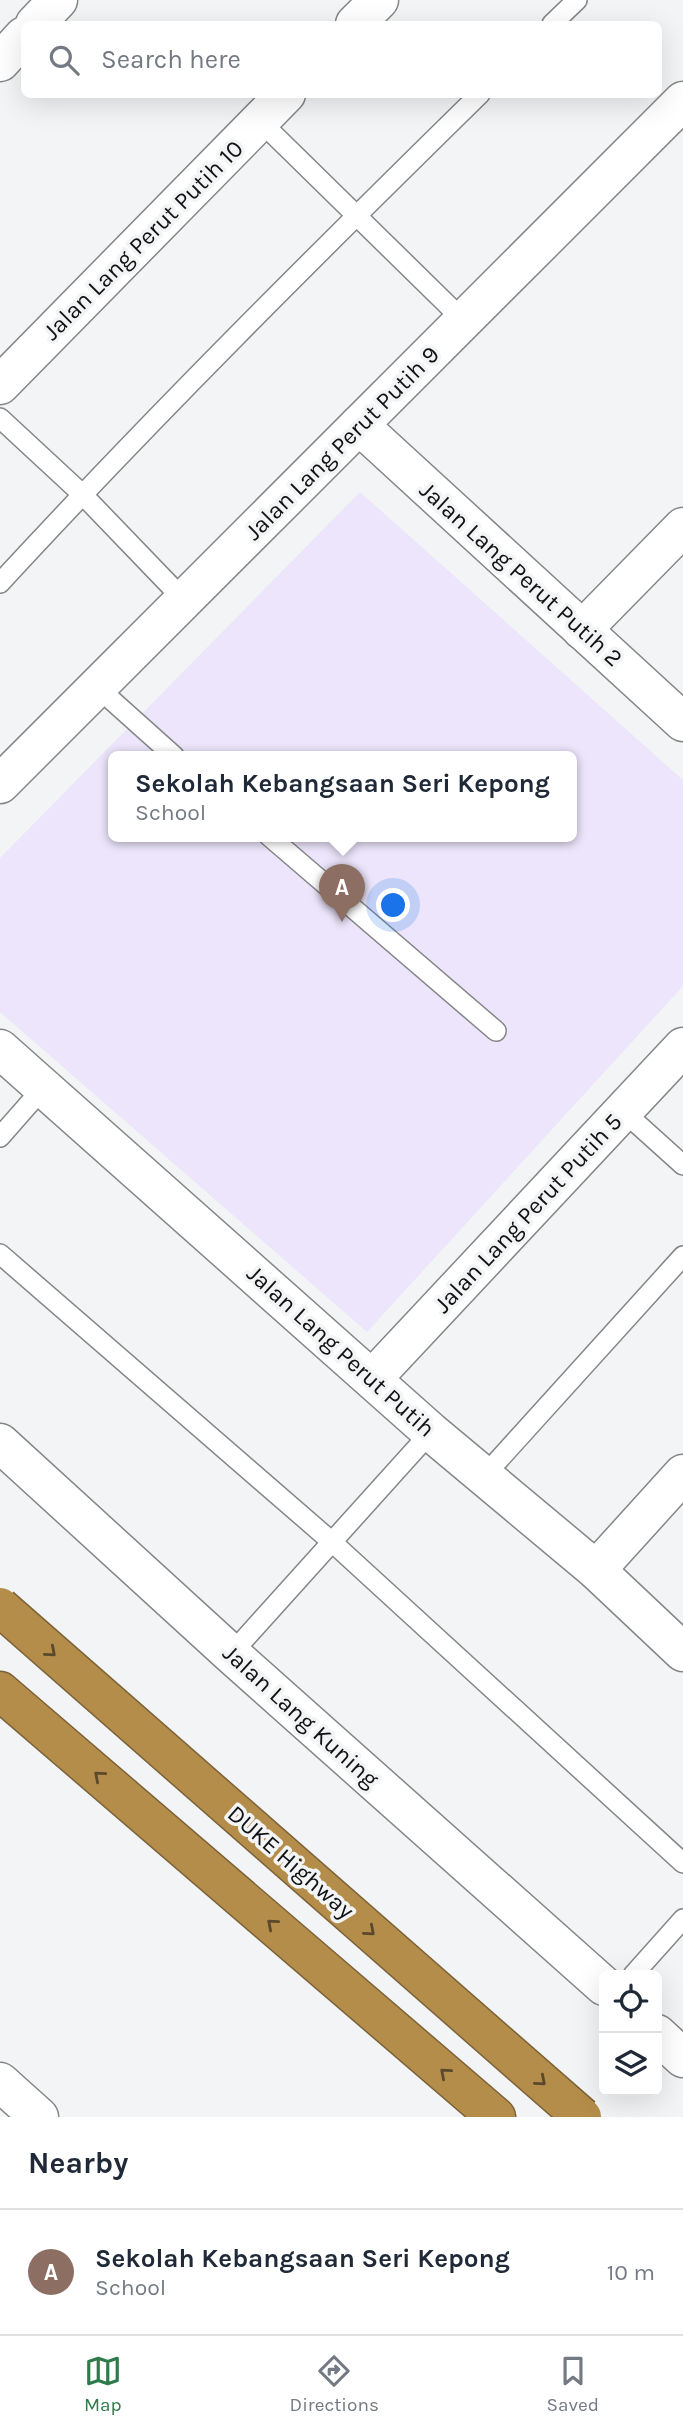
<!DOCTYPE html>
<html lang="en">
<head>
<meta charset="utf-8">
<style>
	body { margin:0; font-family:Karla,sans-serif; background:#f6f6f7; color:#1f2937 }
	.controls { position:absolute; right:21px; bottom:21px; display:grid; overflow:hidden; border-radius:10px; box-shadow:0 7px 28px #0002 }
	.controls button { width:63px; height:63px; display:grid; place-items:center; padding:0; border:0; border-bottom:2px solid #e0e1e3; background:#fff; color:#1f2937; font:35px sans-serif }
	.you { position:absolute; left:394px; top:906px; width:24px; height:24px; margin:-18px; border:5px solid #fff; border-radius:50%; background:#1a73e8; box-shadow:0 0 0 10px #1a73e833 }
	.badge { display:grid; place-items:center; width:46px; height:46px; border-radius:50%; background:#2d7b4a; color:#fff; font-size:23px; font-weight:700 }
	.pin { position:absolute; translate:-50% -58px; filter:drop-shadow(0 2px 4px #0008) }
	.pin::after { content:''; position:absolute; top:37px; width:24px; height:21px; background:inherit; clip-path:polygon(0 0,100% 0,50% 100%) }
	.popup { position:absolute; left:108px; top:751px; width:469px; height:91px; box-sizing:border-box; display:grid; place-content:center; border-radius:10px; background:#fff; filter:drop-shadow(0 2px 5px #0005); font-size:23px; white-space:nowrap; color:#747a83 }
	.popup b { font-size:26px; color:#1f2937 }
	.popup::after { content:''; position:absolute; left:50%; top:100%; margin-left:-14px; border:14px solid transparent; border-top-color:#fff }
	.list { margin:0; padding:0; list-style:none }
	h2 { display:flex; justify-content:space-between; align-items:center; height:91px; margin:0; padding:0 28px; font-size:30px }
	h2 small { font-size:23px; font-weight:400; color:#747a83 }
	.list li { display:grid; grid-template-columns:46px 1fr auto; gap:21px; align-items:center; box-sizing:border-box; height:126px; padding:0 28px; border-top:2px solid #e0e1e3 }
	.list b { display:block; font-size:26px; white-space:nowrap }
	.list p { margin:0; font-size:23px; white-space:nowrap; color:#747a83 }
	.list em { font-size:23px; font-style:normal; color:#747a83 }
	.icon { flex:none; width:38px; height:38px; fill:none; stroke:currentColor; stroke-width:2; stroke-linecap:round; stroke-linejoin:round }
	.map { position:relative; flex:none; width:683px; height:2117px; overflow:hidden }
	.search { position:absolute; background:#fff; box-shadow:0 7px 28px #0002; left:21px; right:21px; top:21px; height:77px; display:flex; align-items:center; gap:18px; box-sizing:border-box; padding:0 24px; border-radius:10px; color:#747a83; font-size:26px }
	.sheet { height:217px; background:#fff }
	nav { display:flex; justify-content:space-around; align-items:center; box-sizing:border-box; height:98px; border-top:2px solid #e0e1e3; background:#fff; font-size:19px; color:#747a83 }
	nav a { display:grid; justify-items:center; gap:4px }
	nav .on { color:#2d7b4a }
	.map>svg:first-child { display:block }
	.education { fill:#ece5fb; fill-rule:evenodd }
	.lines { fill:none; stroke-linecap:round; stroke-linejoin:round }
	.service-casing { stroke:#848688; stroke-width:22 }
	.minor-casing { stroke:#848688; stroke-width:41 }
	.motorway-casing { stroke:#7c6237; stroke-width:41 }
	.service { stroke:#fff; stroke-width:19 }
	.minor { stroke:#fff; stroke-width:38 }
	.motorway { stroke:#b58d4a; stroke-width:38 }
	.motorway-bridge-casing { stroke:#7c6237; stroke-width:41; stroke-linecap:butt }
	.motorway-bridge { stroke:#b58d4a; stroke-width:38 }
	.oneway { stroke:#5b492c }
	.labels { text-anchor:middle; stroke-width:7; stroke-linejoin:round; paint-order:stroke }
	.street-label { font-size:24px; fill:#121213; stroke:#f2f4f5 }
</style>
</head>
<body>
<div class="map">
<svg width="683" height="2117" viewBox="0 0 683 2117">
	<rect width="100%" height="100%" fill="#f2f4f5"/>
	<path class="education" d="M 360,492 L 683,780 L 683,986 L 367,1332 L 0,1012 L 0,858 ZM 113,756 L 571,756 L 571,836 L 113,836 Z"/>
	<g class="lines">
		<g class="service-casing">
			<g id="service">
				<polyline points="552,24 577,0"/>
				<polyline points="260,121 464,321"/>
				<polyline points="0,418 82,494 184,600"/>
				<path d="M 0,583 C 155,415 317,254 480,94"/>
				<polyline points="97,687 174,756"/>
				<polyline points="269,836 496,1031"/>
				<polyline points="623,1111 683,1165"/>
				<polyline points="0,1137 43,1088"/>
				<polyline points="0,1254 332,1542 683,1863"/>
				<polyline points="484,1476 683,1256"/>
				<polyline points="231,1654 431,1432"/>
				<polyline points="633,1975 683,1919"/>
			</g>
		</g>
		<g class="minor-casing">
			<g id="minor">
				<polyline points="35,24 58,0"/>
				<polyline points="355,24 379,0"/>
				<polyline points="0,62 24,36"/>
				<polyline points="0,385 286,94"/>
				<polyline points="359,425 683,722"/>
				<polyline points="582,630 683,527"/>
				<polyline points="0,784 683,101"/>
				<polyline points="0,1049 431,1432 596,1570 683,1652"/>
				<polyline points="372,1379 683,1047"/>
				<polyline points="0,1443 231,1654 604,1986"/>
				<polyline points="596,1570 683,1474"/>
				<polyline points="657,2034 683,2058"/>
				<polyline points="0,2082 39,2117"/>
			</g>
		</g>
		<g class="motorway-casing">
			<polyline id="motorway" points="0,1691 496,2117"/>
		</g>
		<use href="#service" class="service"/>
		<use href="#minor" class="minor"/>
		<use href="#motorway" class="motorway"/>
		<g class="motorway-bridge-casing">
			<polyline id="motorway-bridge" points="0,1607 582,2117"/>
		</g>
		<use href="#motorway-bridge" class="motorway-bridge"/>
	</g>
	<defs><path id="oneway-chevron" d="M-2-3.5L2.5 0L-2 3.5" fill="none" stroke-width="1.6" stroke-linecap="round" stroke-linejoin="round" transform="scale(1.75)"/></defs>
	<g class="oneway">
		<use href="#oneway-chevron" transform="translate(51 1652) rotate(41)"/>
		<use href="#oneway-chevron" transform="translate(99 1776) rotate(-139)"/>
		<use href="#oneway-chevron" transform="translate(272 1924) rotate(-139)"/>
		<use href="#oneway-chevron" transform="translate(370 1931) rotate(41)"/>
		<use href="#oneway-chevron" transform="translate(445 2073) rotate(-139)"/>
		<use href="#oneway-chevron" transform="translate(541 2081) rotate(41)"/>
	</g>
	<g class="labels">
		<g class="street-label">
			<text transform="translate(143 240) rotate(-45)" y="8">Jalan Lang Perut Putih 10</text>
			<text transform="translate(342 443) rotate(-45)" y="8">Jalan Lang Perut Putih 9</text>
			<text transform="translate(521 574) rotate(42)" y="8">Jalan Lang Perut Putih 2</text>
			<text transform="translate(528 1213) rotate(-47)" y="8">Jalan Lang Perut Putih 5</text>
			<text transform="translate(341 1351) rotate(42)" y="8">Jalan Lang Perut Putih</text>
			<text transform="translate(301 1716) rotate(42)" y="8">Jalan Lang Kuning</text>
			<text transform="translate(291 1862) rotate(41)" y="8">DUKE Highway</text>
		</g>
	</g>
</svg>
<div class="controls">
<button><svg class="icon" aria-label="locate" viewBox="0 0 24 24"><circle cx="12" cy="12" r="6"/><path d="M12 2v4M12 18v4M2 12h4M18 12h4"/></svg></button>
<button><svg class="icon" aria-label="layers" viewBox="0 0 24 24"><path d="M12 4l9 5-9 5-9-5zM3 14l9 5 9-5"/></svg></button>
</div>
<div class="you"></div>
<div class="pin badge" style="left:342px;top:922px;background:#8d6e63">A</div>
<div class="popup"><b>Sekolah Kebangsaan Seri Kepong</b>School</div>
<div class="search"><svg class="icon" aria-label="search" viewBox="0 0 24 24"><circle cx="10" cy="10" r="6"/><path d="M15 15l6 6"/></svg>Search here</div>
</div>
<section class="sheet">
<h2>Nearby<small></small></h2>
<ul class="list">
<li><span class="badge" style="background:#8d6e63">A</span><div><b>Sekolah Kebangsaan Seri Kepong</b><p>School</p></div><em>10 m</em></li>
</ul>
</section>
<nav>
<a class="on"><svg class="icon" aria-label="map" viewBox="0 0 24 24"><path d="M3 6l6-2 6 2 6-2v14l-6 2-6-2-6 2zM9 4v14M15 6v14"/></svg>Map</a>
<a><svg class="icon" aria-label="directions" viewBox="0 0 24 24"><path d="M12 3l9 9-9 9-9-9zM9 14v-3h6M13 9l2 2-2 2"/></svg>Directions</a>
<a><svg class="icon" aria-label="saved" viewBox="0 0 24 24"><path d="M7 4h10v16l-5-4-5 4z"/></svg>Saved</a>
</nav>
</body>
</html>
